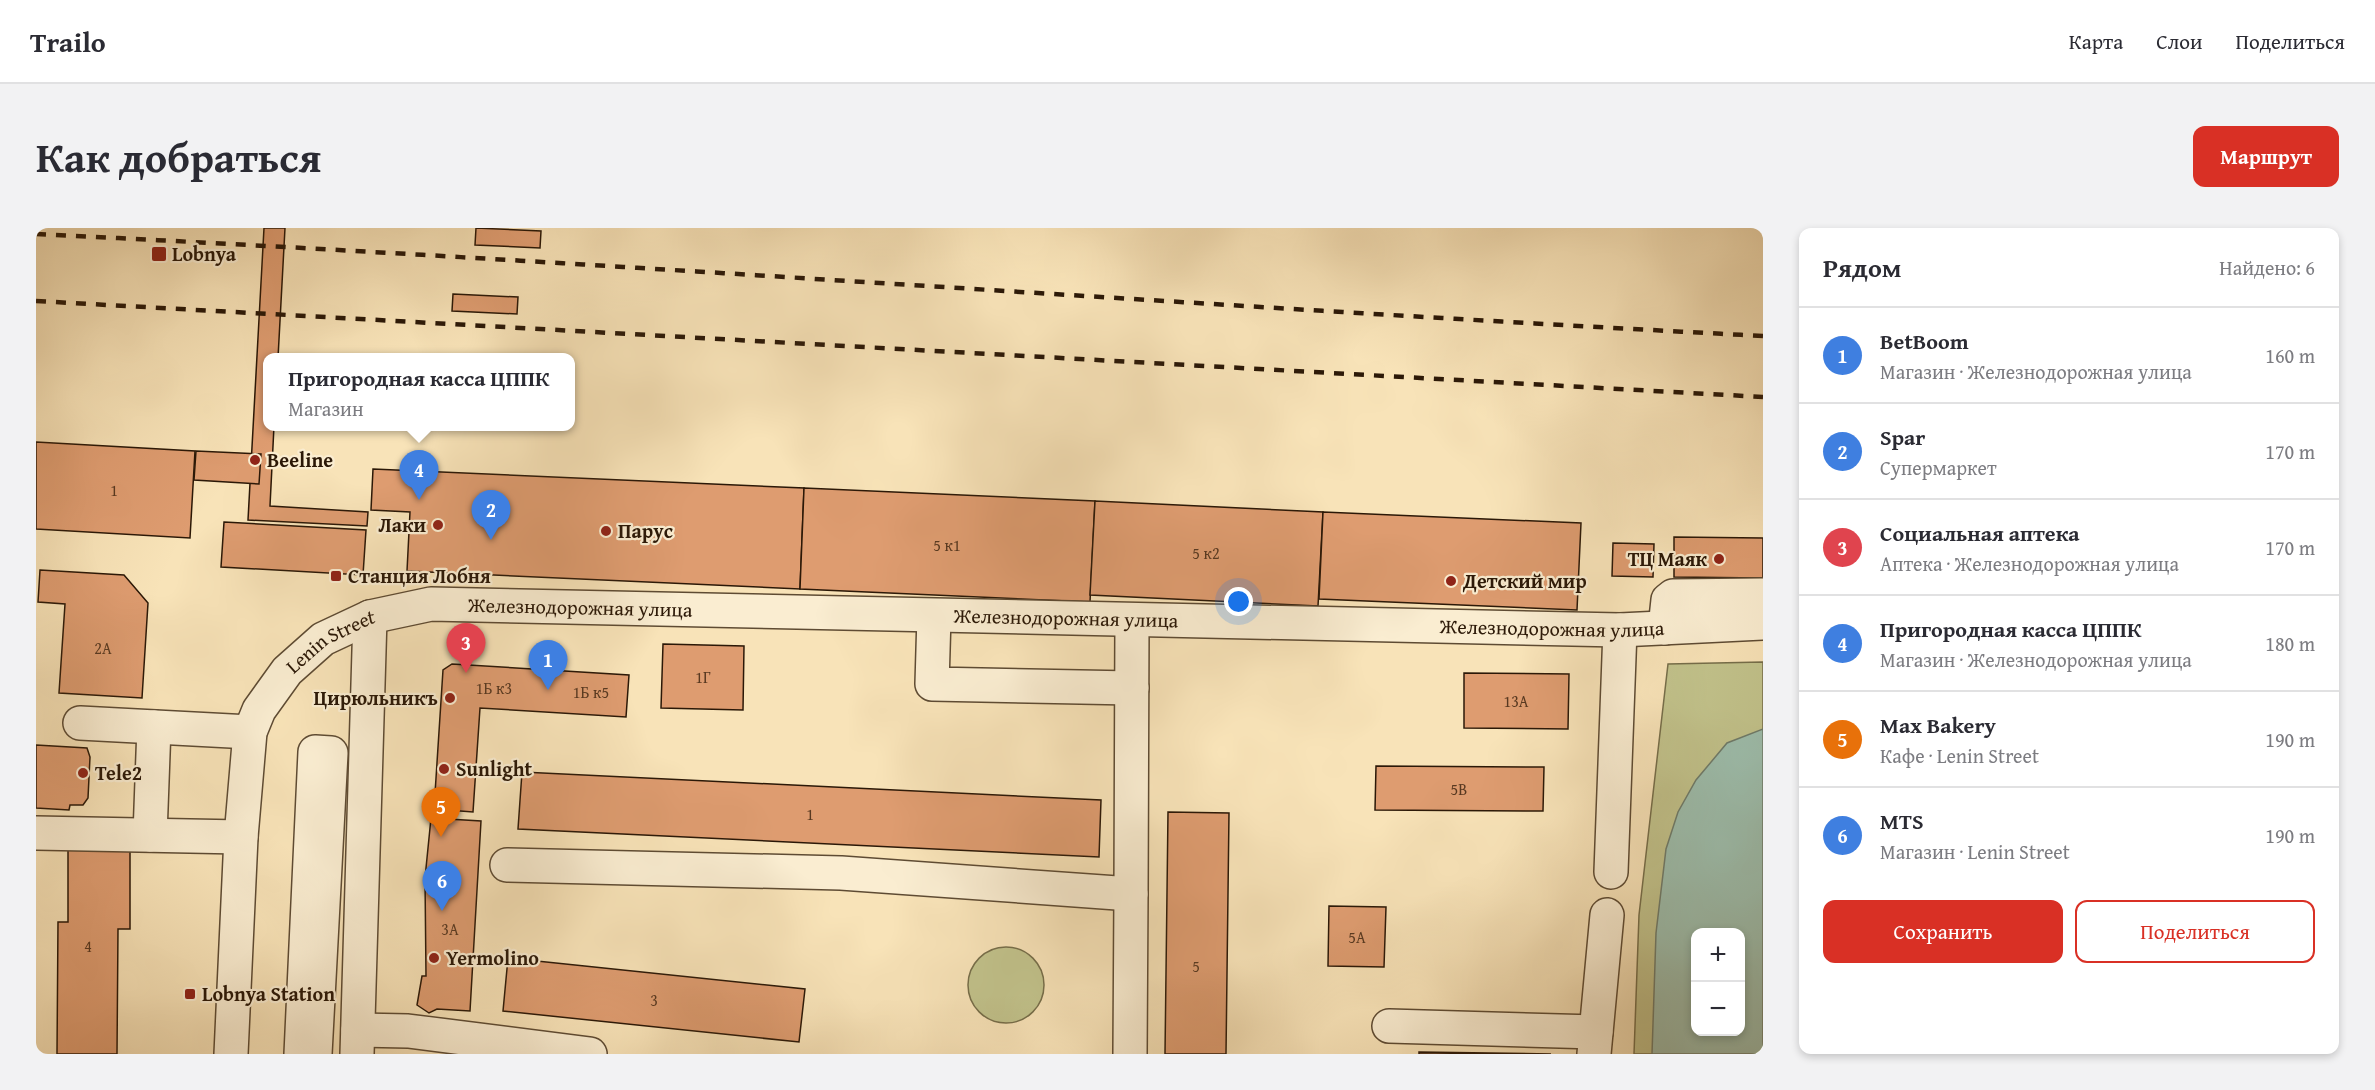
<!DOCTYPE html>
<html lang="ru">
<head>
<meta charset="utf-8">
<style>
	body { margin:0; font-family:"Gentium Book Plus",serif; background:#f2f2f3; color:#2b2b33 }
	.controls { position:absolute; right:18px; bottom:18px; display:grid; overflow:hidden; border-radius:12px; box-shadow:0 3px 9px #0003 }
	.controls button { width:54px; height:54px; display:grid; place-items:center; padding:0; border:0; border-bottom:2px solid #e1e1e2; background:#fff; color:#2b2b33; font:30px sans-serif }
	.you { position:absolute; left:1203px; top:374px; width:21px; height:21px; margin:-15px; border:4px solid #fff; border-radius:50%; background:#1a73e8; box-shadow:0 0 0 9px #1a73e833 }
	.badge { display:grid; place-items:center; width:39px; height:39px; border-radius:50%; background:#d93025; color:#fff; font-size:20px; font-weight:700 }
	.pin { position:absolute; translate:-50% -50px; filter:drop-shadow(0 2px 3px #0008) }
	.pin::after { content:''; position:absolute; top:32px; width:21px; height:18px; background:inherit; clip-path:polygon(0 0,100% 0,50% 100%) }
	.popup { position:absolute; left:227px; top:125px; width:312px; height:78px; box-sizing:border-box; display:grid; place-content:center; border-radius:12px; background:#fff; filter:drop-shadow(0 2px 4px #0005); font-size:20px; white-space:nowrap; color:#7c7c81 }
	.popup b { font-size:22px; color:#2b2b33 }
	.popup::after { content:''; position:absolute; left:50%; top:100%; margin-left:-12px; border:12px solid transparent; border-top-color:#fff }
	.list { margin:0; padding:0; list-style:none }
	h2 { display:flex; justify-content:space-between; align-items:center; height:78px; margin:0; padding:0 24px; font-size:26px }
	h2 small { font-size:20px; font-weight:400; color:#7c7c81 }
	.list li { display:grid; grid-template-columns:39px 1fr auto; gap:18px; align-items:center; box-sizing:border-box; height:96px; padding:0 24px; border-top:2px solid #e1e1e2 }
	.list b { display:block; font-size:22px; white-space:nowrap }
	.list p { margin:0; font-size:20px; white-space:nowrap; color:#7c7c81 }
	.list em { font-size:20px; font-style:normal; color:#7c7c81 }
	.actions { display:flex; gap:12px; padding:18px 24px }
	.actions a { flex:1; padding:14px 0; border:2px solid #d93025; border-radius:12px; text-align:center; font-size:21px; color:#d93025 }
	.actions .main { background:#d93025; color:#fff }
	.map { position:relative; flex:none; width:1727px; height:826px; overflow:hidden; border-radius:12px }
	header { display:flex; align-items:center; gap:36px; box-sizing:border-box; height:84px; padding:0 30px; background:#fff; border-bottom:2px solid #e1e1e2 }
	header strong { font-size:28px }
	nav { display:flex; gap:33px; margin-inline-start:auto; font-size:21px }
	.intro { display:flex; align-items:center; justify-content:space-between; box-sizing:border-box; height:144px; padding:0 36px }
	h1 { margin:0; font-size:42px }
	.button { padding:15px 27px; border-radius:12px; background:#d93025; color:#fff; font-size:21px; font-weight:700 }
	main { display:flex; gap:36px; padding:0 36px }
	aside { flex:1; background:#fff; border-radius:12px; box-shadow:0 3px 9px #0003 }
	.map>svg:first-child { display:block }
	.green { fill:#c2c38c; stroke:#766e4a; stroke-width:1.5; fill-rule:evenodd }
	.water { fill:#9dbead; stroke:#6f7c6b; stroke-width:1.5; fill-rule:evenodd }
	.building { fill:#de9c70; stroke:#2b1807; stroke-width:1.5 }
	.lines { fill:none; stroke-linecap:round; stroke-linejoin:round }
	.minor-casing { stroke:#5e4b33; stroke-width:36 }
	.minor { stroke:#faedd1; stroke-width:33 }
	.rail { stroke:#2b1807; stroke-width:4.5; stroke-dasharray:10 10; stroke-linecap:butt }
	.poi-dot { fill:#8f2418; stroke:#faedd1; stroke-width:2 }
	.labels { text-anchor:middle; stroke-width:4.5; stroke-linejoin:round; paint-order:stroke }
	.number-label { font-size:16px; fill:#583921 }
	.poi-label { font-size:20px; font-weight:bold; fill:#2b1807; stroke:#faedd1; text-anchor:start }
	.street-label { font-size:20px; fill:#2b1807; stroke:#faedd1 }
</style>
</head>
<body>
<header>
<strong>Trailo</strong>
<nav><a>Карта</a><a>Слои</a><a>Поделиться</a></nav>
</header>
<div class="intro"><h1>Как добраться</h1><a class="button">Маршрут</a></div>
<main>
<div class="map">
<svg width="1727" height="826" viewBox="0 0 1727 826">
	<rect width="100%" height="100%" fill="#f8e3b8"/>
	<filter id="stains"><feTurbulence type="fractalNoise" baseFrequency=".00333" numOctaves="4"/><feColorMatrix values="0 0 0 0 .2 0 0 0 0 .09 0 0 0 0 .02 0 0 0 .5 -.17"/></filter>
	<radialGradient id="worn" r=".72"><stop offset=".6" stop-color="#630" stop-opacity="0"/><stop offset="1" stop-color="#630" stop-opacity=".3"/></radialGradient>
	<g class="green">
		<path d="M 1727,434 L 1727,826 L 1598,826 L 1603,687 L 1632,436 ZM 1660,704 L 1704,704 L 1704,804 L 1660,804 Z"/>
		<circle cx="970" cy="757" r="38"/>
	</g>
	<path class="water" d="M 1727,501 L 1727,826 L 1616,826 L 1620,705 L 1630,621 L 1642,584 L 1660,552 L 1691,515 ZM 1660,704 L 1704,704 L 1704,804 L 1660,804 Z"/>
	<g class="building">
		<polygon points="228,0 249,0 242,130 232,130 232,198 238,198 234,278 332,284 331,298 212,292"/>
		<polygon points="440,0 505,3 504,20 439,17"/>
		<polygon points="417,66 482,69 481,86 416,83"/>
		<polygon points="0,214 159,223 154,310 0,301"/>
		<polygon points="160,223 225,226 223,256 158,252"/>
		<polygon points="337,241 768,260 764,361 371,343 374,284 335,282"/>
		<polygon points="768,260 1059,273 1054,374 764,361"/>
		<polygon points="1059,273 1287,284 1282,378 1054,367"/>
		<polygon points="1287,284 1545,295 1541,382 1283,371"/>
		<polygon points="188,294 330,302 327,347 185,339"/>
		<polygon points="1638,309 1727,310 1727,350 1638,349"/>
		<polygon points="1577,315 1618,316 1617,349 1576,348"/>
		<polygon points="4,342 88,347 112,375 106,470 23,465 29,376 2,374"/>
		<polygon points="627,416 708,418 707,482 625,480"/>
		<polygon points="416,436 593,447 590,489 444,480 437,584 398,581 407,442"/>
		<polygon points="1428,445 1533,446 1532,501 1428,500"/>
		<polygon points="0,517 51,520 54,529 52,570 47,577 34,577 33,582 0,580"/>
		<polygon points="1340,538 1508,539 1507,583 1339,582"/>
		<polygon points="486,544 1065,572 1063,629 482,601"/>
		<polygon points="1132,584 1193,585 1190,826 1129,826"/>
		<polygon points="395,590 445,593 434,783 401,781 393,785 381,777 386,748 390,748 389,650"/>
		<polygon points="32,622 94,623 94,701 82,701 81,826 21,826 22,694 32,694"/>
		<polygon points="1293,678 1350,679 1348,739 1292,738"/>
		<polygon points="472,730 769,761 763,814 467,783"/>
		<polygon points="1383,824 1515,826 1383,826"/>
	</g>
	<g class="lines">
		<g class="minor-casing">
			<g id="minor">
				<polyline points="898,388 896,456 1096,460"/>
				<polyline points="1629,400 1632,372 1637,368 1727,367"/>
				<polyline points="44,495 214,504"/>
				<polyline points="0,605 205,609"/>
				<polyline points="114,607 118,499"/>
				<polyline points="471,637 805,645 1095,666 1096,392"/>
				<polyline points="1575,644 1584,402"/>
				<polyline points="1353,798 1560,804"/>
				<polyline points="322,802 372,803 554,826"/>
				<path id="s1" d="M 195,826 L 205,609 L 214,504 L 223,482 L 251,443 L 287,411 L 334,389 L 395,376 L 1584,402 L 1727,395"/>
				<polyline points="265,826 279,524 295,525 279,826"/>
				<polyline points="321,826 334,389"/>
				<polyline points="1094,826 1095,666"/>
				<polyline points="1558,826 1571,687"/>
			</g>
		</g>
		<use href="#minor" class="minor"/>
		<g class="rail">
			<path d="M 0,6 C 576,34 1151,78 1727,108"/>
			<polyline points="0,73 1727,169"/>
		</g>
	</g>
	<g class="poi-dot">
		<rect x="115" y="18" width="16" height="16" rx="3"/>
		<circle cx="219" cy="232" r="6"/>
		<circle cx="402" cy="297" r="6"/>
		<circle cx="570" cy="303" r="6"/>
		<circle cx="1683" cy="331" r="6"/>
		<rect x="294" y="342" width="12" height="12" rx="3"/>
		<circle cx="1415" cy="353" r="6"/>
		<circle cx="414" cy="470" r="6"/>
		<circle cx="408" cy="541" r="6"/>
		<circle cx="47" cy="545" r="6"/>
		<circle cx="398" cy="730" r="6"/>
		<rect x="148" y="760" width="12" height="12" rx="3"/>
	</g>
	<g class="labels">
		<g class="number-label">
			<text x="78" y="268">1</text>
			<text x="911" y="323">5 к1</text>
			<text x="1170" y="331">5 к2</text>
			<text x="67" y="426">2А</text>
			<text x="667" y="455">1Г</text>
			<text x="458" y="466">1Б к3</text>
			<text x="555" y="470">1Б к5</text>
			<text x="1480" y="479">13А</text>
			<text x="1423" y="567">5В</text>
			<text x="774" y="592">1</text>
			<text x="414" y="707">3А</text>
			<text x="1321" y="715">5А</text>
			<text x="52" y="724">4</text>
			<text x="1160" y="744">5</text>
			<text x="618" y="778">3</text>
		</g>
		<g class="poi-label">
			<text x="136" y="33">Lobnya</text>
			<text x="231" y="239">Beeline</text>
			<text x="390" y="304" text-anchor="end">Лаки</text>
			<text x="582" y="310">Парус</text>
			<text x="1671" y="338" text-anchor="end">ТЦ Маяк</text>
			<text x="312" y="355">Станция Лобня</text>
			<text x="1427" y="360">Детский мир</text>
			<text x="402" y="477" text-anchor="end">Цирюльникъ</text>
			<text x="420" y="548">Sunlight</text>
			<text x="59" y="552">Tele2</text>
			<text x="410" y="737">Yermolino</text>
			<text x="166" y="773">Lobnya Station</text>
		</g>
		<g class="street-label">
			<text dy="7" stroke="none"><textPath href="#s1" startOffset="706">Железнодорожная улица</textPath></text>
			<text dy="7" stroke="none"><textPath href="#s1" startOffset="1192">Железнодорожная улица</textPath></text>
			<text dy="7" stroke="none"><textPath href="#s1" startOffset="1678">Железнодорожная улица</textPath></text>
			<text dy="7" stroke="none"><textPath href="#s1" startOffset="448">Lenin Street</textPath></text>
		</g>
	</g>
	<rect width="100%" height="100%" filter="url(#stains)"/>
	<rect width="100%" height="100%" fill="url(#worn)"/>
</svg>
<div class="controls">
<button>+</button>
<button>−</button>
</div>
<div class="you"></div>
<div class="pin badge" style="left:512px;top:462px;background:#3f7fe0">1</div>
<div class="pin badge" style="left:455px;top:312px;background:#3f7fe0">2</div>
<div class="pin badge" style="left:430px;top:445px;background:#e0444e">3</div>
<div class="pin badge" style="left:383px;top:272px;background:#3f7fe0">4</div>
<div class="popup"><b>Пригородная касса ЦППК</b>Магазин</div>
<div class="pin badge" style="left:405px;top:609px;background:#e8710a">5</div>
<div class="pin badge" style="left:406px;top:683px;background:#3f7fe0">6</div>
</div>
<aside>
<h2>Рядом<small>Найдено: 6</small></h2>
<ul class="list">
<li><span class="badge" style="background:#3f7fe0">1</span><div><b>BetBoom</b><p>Магазин · Железнодорожная улица</p></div><em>160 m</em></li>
<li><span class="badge" style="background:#3f7fe0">2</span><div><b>Spar</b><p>Супермаркет</p></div><em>170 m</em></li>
<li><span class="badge" style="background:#e0444e">3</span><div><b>Социальная аптека</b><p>Аптека · Железнодорожная улица</p></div><em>170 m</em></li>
<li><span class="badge" style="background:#3f7fe0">4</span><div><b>Пригородная касса ЦППК</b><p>Магазин · Железнодорожная улица</p></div><em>180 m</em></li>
<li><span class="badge" style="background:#e8710a">5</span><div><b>Max Bakery</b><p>Кафе · Lenin Street</p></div><em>190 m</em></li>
<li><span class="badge" style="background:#3f7fe0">6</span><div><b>MTS</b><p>Магазин · Lenin Street</p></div><em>190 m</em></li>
</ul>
<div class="actions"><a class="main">Сохранить</a><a>Поделиться</a></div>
</aside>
</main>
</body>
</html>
